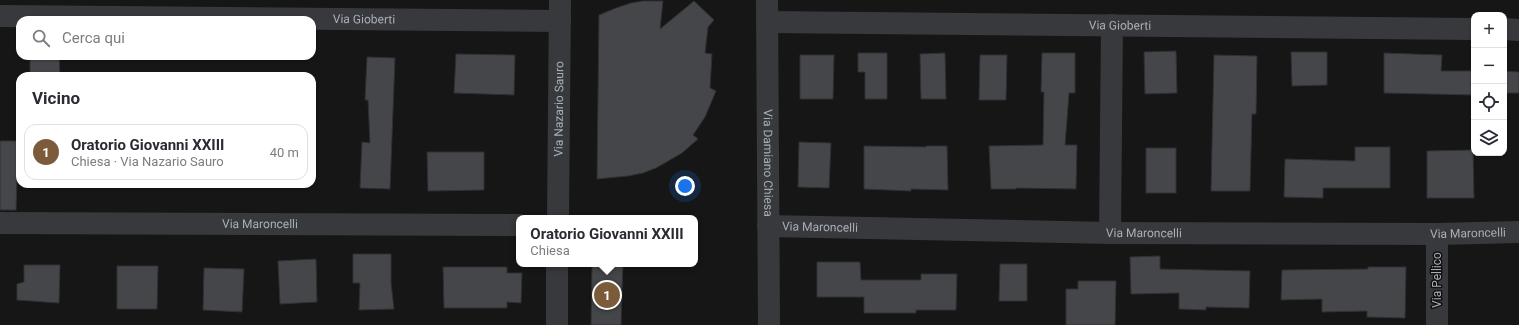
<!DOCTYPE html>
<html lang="it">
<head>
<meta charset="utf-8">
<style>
	body { margin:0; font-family:Roboto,sans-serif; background:#f7f7f7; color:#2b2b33 }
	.controls { position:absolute; right:12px; top:12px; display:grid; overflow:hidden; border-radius:8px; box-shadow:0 1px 3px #0004 }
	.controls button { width:36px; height:36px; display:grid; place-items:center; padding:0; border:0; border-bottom:1px solid #e1e1e2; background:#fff; color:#2b2b33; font:20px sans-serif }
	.you { position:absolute; left:685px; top:186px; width:14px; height:14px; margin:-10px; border:3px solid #fff; border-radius:50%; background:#1a73e8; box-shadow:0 0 0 6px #1a73e833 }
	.badge { display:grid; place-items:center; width:26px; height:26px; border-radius:50%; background:#7c5b3b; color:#fff; font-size:13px; font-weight:700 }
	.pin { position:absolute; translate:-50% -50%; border:2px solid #fff; box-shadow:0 1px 4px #0006 }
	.popup { position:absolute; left:516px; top:215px; width:182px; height:52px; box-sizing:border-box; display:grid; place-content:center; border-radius:8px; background:#fff; filter:drop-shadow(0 1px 3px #0005); font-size:13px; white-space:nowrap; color:#7c7c81 }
	.popup b { font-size:15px; color:#2b2b33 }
	.popup::after { content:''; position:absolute; left:50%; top:100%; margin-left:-8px; border:8px solid transparent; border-top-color:#fff }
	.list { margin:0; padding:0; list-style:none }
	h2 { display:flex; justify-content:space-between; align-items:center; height:52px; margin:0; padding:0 16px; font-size:17px }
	h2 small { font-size:13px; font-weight:400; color:#7c7c81 }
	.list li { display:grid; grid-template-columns:26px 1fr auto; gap:12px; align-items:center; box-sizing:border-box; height:56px; margin:0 8px 8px; padding:0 8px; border:1px solid #e1e1e2; border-radius:12px }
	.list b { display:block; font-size:15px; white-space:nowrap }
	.list p { margin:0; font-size:13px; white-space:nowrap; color:#7c7c81 }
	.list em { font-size:13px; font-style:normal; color:#7c7c81 }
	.icon { flex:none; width:22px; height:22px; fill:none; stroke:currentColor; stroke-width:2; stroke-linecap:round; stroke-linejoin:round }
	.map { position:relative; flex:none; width:1519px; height:325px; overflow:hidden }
	.search { position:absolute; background:#fff; box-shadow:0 1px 3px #0004; left:16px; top:16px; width:300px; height:44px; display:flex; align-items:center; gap:10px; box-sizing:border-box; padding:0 14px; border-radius:12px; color:#7c7c81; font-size:15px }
	.panel { position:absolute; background:#fff; box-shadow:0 1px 3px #0004; left:16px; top:72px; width:300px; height:116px; border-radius:12px }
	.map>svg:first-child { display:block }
	.building { fill:#45464a; stroke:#303033 }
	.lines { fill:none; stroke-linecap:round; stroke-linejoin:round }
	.minor { stroke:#37393c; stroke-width:22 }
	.labels { text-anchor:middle; stroke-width:3; stroke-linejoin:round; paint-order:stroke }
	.street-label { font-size:12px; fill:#a9afb6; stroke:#111112 }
</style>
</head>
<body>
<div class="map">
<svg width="1519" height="325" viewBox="0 0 1519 325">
	<rect width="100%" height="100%" fill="#161617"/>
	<g class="building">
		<polygon points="643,1 663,1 660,29 694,1 714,20 708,27 705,53 712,54 710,88 716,91 705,117 693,135 698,139 682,153 656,168 643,173 628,176 597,179 599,15 616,8 631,3"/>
		<polygon points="1176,51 1177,93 1145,94 1144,52"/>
		<polygon points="1291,52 1327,52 1327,85 1292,86"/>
		<polygon points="858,53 887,53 887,99 865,99 865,72 858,72"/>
		<polygon points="945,53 946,99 921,99 920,54"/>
		<polygon points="1042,53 1075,53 1075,93 1069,93 1065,145 1077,145 1076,189 1016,188 1016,189 991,189 989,146 1043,145 1044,92 1041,92"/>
		<polygon points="1384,53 1442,55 1441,71 1474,71 1474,95 1384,93"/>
		<polygon points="456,54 515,55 514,95 454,93"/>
		<polygon points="800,55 834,55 833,99 800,99"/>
		<polygon points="980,55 1007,55 1006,100 979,100"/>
		<polygon points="1214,55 1257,56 1256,114 1252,114 1250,191 1211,191"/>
		<polygon points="30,56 59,56 60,76 30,76"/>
		<polygon points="367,57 395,58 390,189 360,188 362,142 370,143 368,100 365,100"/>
		<polygon points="1504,71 1519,72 1519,93 1504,93"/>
		<polygon points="0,141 18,141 16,210 0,210"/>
		<polygon points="799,142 831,143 829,188 798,187"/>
		<polygon points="864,146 926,147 926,146 947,146 948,190 911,189 911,191 864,189"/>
		<polygon points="1355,147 1390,147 1390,188 1323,188 1323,198 1284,197 1285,159 1355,161"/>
		<rect x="1146" y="148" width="30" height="45"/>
		<polygon points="1473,150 1474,198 1427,198 1427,151"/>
		<polygon points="427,152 484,152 484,190 428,191"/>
		<polygon points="353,254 391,254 391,283 394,309 359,310 360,283 353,283"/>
		<polygon points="1160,256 1160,269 1250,271 1249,308 1206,307 1206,310 1179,309 1179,293 1131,294 1130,257"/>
		<polygon points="316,259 317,302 280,304 278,261"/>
		<polygon points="817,262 860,262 861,280 921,280 921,274 957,274 956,310 916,310 916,313 864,313 864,297 817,297"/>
		<polygon points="597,264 623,264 621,325 591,325 592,265 597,265"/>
		<polygon points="1000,264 1027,264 1027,301 999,301"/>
		<polygon points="24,265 60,265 59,303 17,300 17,284 24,282"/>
		<polygon points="117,266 158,266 157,309 117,309"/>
		<polygon points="443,267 507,267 507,273 522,273 521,303 507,302 507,308 444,308"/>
		<polygon points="1368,267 1406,267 1405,318 1367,317 1367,311 1322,312 1322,299 1281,300 1282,270 1368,269"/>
		<polygon points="204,268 244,269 242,312 203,310"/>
		<polygon points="1078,281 1116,281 1115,325 1066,325 1066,289 1078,289"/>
	</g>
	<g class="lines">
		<g class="minor">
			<path id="s1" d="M 767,0 L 769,325"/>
			<path id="s2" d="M 0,16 L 560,21"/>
			<path id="s3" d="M 767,22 L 1474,29"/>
			<polyline points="1504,29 1519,30"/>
			<path id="s4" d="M 558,218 L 560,0"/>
			<path id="s5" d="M 0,223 L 519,225"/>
			<path id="s6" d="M 768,226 L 1110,233 L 1437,234 L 1519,232"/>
			<polyline points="1110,233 1112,25"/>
			<polyline points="1437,234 1437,325"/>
			<polyline points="557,325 557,264"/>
		</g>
	</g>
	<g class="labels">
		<g class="street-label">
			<text dy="4" stroke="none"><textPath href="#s2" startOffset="364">Via Gioberti</textPath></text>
			<text dy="4" stroke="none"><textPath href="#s3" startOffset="353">Via Gioberti</textPath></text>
			<text dy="4" stroke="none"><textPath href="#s4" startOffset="109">Via Nazario Sauro</textPath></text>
			<text dy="4" stroke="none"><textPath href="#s1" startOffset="163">Via Damiano Chiesa</textPath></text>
			<text dy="4" stroke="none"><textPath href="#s5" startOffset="260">Via Maroncelli</textPath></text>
			<text dy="4" stroke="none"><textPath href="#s6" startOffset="52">Via Maroncelli</textPath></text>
			<text dy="4" stroke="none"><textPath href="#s6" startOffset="376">Via Maroncelli</textPath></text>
			<text dy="4" stroke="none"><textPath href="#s6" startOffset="700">Via Maroncelli</textPath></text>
			<text transform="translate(1437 280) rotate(-90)" y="4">Via Pellico</text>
		</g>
	</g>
</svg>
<div class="controls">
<button>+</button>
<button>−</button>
<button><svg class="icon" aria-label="locate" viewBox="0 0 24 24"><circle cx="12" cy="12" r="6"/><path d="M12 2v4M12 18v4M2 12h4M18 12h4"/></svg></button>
<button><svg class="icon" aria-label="layers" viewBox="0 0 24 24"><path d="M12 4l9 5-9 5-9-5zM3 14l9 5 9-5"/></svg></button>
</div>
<div class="you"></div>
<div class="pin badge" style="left:607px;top:295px">1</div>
<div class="popup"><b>Oratorio Giovanni XXIII</b>Chiesa</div>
<div class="search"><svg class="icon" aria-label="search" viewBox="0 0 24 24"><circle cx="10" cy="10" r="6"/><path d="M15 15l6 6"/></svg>Cerca qui</div>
<section class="panel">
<h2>Vicino<small></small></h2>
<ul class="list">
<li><span class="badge">1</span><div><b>Oratorio Giovanni XXIII</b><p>Chiesa · Via Nazario Sauro</p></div><em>40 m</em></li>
</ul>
</section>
</div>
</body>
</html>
